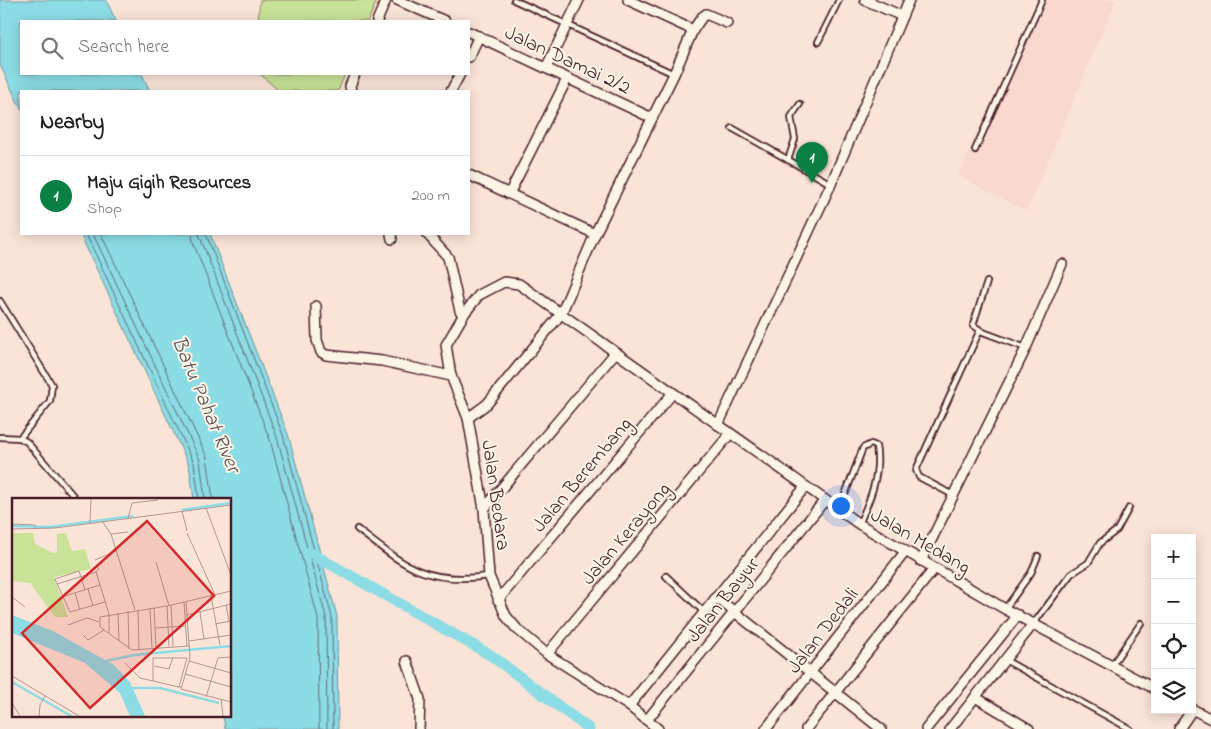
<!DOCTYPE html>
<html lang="en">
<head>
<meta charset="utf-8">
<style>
	body { margin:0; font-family:"Indie Flower",sans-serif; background:#f2f2f2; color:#222 }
	.controls { position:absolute; right:15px; bottom:15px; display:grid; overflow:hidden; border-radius:0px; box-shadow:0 2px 12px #0003 }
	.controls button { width:45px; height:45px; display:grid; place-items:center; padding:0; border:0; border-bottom:1px solid #e0e0e0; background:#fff; color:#222; font:25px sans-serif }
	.you { position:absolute; left:840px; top:505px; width:18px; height:18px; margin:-12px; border:4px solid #fff; border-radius:50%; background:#1a73e8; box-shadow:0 0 0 8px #1a73e833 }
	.badge { display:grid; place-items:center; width:32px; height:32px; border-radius:50%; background:#0b8043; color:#fff; font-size:16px; font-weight:700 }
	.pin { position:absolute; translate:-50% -41px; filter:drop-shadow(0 1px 2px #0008) }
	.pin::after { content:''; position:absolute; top:26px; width:18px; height:15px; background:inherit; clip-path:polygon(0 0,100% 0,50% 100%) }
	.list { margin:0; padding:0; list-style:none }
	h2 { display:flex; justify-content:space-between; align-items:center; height:65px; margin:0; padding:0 20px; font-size:21px }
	h2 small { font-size:16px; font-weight:400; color:#767676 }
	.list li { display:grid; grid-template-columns:32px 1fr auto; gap:15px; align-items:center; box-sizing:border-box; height:80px; padding:0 20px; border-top:1px solid #e0e0e0 }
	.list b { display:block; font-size:19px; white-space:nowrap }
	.list p { margin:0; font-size:16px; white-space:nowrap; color:#767676 }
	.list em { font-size:16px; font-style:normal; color:#767676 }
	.icon { flex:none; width:28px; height:28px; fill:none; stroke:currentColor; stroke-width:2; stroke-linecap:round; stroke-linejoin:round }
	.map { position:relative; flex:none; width:1211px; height:729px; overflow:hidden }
	.search { position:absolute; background:#fff; box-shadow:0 2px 12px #0003; left:20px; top:20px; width:450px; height:55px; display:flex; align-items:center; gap:12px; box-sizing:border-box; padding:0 18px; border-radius:0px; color:#767676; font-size:19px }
	.panel { position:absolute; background:#fff; box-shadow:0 2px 12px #0003; left:20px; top:90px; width:450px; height:145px; border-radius:0px }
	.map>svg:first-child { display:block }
	.built { fill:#f9d8cd }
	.green { fill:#c8e298; stroke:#898062 }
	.water { fill:#8bdce5; stroke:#71909b }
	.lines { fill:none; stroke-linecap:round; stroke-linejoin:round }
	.shore { stroke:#646b75; stroke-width:1 }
	.canal { stroke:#8bdce5; stroke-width:11 }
	.lane-casing { stroke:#4a1f2b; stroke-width:8 }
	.street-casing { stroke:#4a1f2b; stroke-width:12 }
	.lane { stroke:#fcf5e5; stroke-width:4.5 }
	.street { stroke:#fcf5e5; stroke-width:9 }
	.labels { text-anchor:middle; stroke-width:4; stroke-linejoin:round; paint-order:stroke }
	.street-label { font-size:20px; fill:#4a1f2b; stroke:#fcf5e5 }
	.water-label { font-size:21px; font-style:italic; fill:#5a4e5a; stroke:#fcf5e5 }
	.inset-river { fill:none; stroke:#8bdce5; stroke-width:2.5 }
	.inset-road { fill:none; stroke:#b49592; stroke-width:1 }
	.view { fill:#d62828; fill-opacity:0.15; stroke:#d62828; stroke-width:2.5 }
	.inset-edge { fill:none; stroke:#4a1f2b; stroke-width:2.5 }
</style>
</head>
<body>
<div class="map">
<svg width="1211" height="729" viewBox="0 0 1211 729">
	<rect width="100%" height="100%" fill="#fae4d7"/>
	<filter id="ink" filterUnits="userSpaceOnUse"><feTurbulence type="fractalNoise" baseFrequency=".02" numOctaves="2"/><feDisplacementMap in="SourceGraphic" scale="10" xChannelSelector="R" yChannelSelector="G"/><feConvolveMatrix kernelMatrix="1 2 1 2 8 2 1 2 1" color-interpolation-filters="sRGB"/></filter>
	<g filter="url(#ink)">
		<polygon class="built" points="1038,0 1116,0 1027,211 958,176"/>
		<g class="green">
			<polygon points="260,0 377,0 368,21 258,21"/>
			<polygon points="260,74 345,74 338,91 279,91"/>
		</g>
		<g class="water">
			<polygon points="0,0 106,0 116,21 21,21 21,74 142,74 150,91 21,91 21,109 0,65"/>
			<polygon points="80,234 210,234 288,434 337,616 338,729 225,729 223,715 230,715 230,499 194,499 189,465"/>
		</g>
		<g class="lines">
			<g class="shore">
				<polyline points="86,234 194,463 199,499"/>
				<polyline points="93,234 200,460 205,499"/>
				<polyline points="101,234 207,457 213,499"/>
				<polyline points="192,234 193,242 270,440 318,618 319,729"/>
				<polyline points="199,234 277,437 326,617 327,729"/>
				<polyline points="206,234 283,435 332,617 333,729"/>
			</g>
			<polyline class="canal" points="309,552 492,656 589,729"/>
			<g class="lane-casing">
				<g id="lane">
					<polyline points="514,0 674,74"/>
					<polyline points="818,42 839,0"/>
					<polyline points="732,128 831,184"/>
					<polyline points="975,150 1042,0"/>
					<polyline points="788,160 795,139 791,117 800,104"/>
					<polyline points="987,282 973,325 983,332 1026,348"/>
					<polyline points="0,301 52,385 50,401 20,438"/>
					<polyline points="0,437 20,438 27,442 76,499"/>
					<polyline points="953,495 919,477 916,470 980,330"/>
					<path d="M 839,510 L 863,448 L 871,444 L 876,446 C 881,474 870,500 859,524"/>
					<path d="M 357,529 C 405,566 425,585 489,576"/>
					<polyline points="666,576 704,612"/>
					<polyline points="1005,609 1031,573 1038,556"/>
					<polyline points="1034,623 1071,574 1088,563 1100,543 1117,530 1129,508"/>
					<polyline points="1005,660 1130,729"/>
					<polyline points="1112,665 1141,623"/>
				</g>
			</g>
			<g class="street-casing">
				<g id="street">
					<polyline points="397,0 445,21"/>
					<polyline points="628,0 693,30"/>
					<polyline points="865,0 902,16"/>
					<polyline points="377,21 386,0"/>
					<polyline points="469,32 652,118"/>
					<polyline points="469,57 479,36"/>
					<polyline points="546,68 579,0"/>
					<polyline points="351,91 350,86 355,74"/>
					<polyline points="451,91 460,74"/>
					<polyline points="469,175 595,234"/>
					<polyline points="509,194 567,79"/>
					<polyline points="391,234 392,239"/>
					<polyline points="427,234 448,257 460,311 464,314"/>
					<polyline points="316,306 317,340 321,352 326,355 382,361 451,376"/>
					<polyline points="468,418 487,404 561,314 595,234 674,74 693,30 702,17 706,14 727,23"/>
					<polyline points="718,425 831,184 909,0"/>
					<polyline points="484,509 615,353"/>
					<polyline points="921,561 1026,348 1062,264"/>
					<polyline points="716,597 881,729"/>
					<polyline points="498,600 672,394"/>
					<polyline points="547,654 730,434"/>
					<polyline points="407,661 420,699 419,729"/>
					<polyline points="975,697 1029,729"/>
					<polyline points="629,706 805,487"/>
					<polyline points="1192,709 1211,719"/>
					<polyline points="647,720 825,500"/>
					<polyline points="658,729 629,706 547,654 517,629 506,616 489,576 484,509 468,418 451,376 446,345 464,314 479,295 504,282 519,284 859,524 1005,609 1155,689"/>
					<polyline points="766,729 905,552"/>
					<polyline points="806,729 934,569"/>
					<polyline points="926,729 1018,615"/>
					<polyline points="950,729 1034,623"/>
					<polyline points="1179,729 1192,710"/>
				</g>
			</g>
			<use href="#lane" class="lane"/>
			<use href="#street" class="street"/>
		</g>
	</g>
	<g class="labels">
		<g class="street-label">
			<text transform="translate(568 59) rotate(25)" y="7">Jalan Damai 2/2</text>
			<text transform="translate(581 474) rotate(-50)" y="7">Jalan Berembang</text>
			<text transform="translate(497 495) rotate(82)" y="7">Jalan Bedara</text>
			<text transform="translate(625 533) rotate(-50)" y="7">Jalan Kerayong</text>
			<text transform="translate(921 540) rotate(30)" y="7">Jalan Medang</text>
			<text transform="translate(722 599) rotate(-51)" y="7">Jalan Bayur</text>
			<text transform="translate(822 630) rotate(-52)" y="7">Jalan Dedali</text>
		</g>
		<g class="water-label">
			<text transform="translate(207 404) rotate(67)" y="7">Batu Pahat River</text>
		</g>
	</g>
	<g transform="translate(12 498)">
		<rect width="219" height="219" fill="#fae4d7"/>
		<path d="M 0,35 L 21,35 L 23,46 L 41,55 L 45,54 L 45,36 L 54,35 L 60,53 L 73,51 L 79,71 L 42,79 L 56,119 L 43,119 L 18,85 L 0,83 Z" fill="#c8e298"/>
		<path d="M 0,117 L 41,133 L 102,167 L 118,184 L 133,218 L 118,218 L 108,195 L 73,165 L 0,135 Z" fill="#8bdce5"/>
		<path class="inset-river" d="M 170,12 L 219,5M 0,28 L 38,29 L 121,18M 94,163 L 122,157 L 219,148M 0,184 L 59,218M 120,190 L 148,190 L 207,205"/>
		<path class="inset-road" d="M 194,10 L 219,77M 170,13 L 175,33M 116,20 L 120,5 L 146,2M 90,23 L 99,36 L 123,112M 78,25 L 79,1M 0,26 L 23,27 L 24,31M 0,31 L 43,30 L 219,7M 175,35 L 203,97M 99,36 L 116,34M 83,62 L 104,53M 144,64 L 157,108M 84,74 L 97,116 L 97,135M 45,86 L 84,74 L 87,70M 76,91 L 81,108M 73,92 L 67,73 L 43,81 L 58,114 L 93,104M 63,95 L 68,112M 199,98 L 208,147M 0,99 L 13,109M 50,99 L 88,87M 172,104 L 175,148M 159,107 L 161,148M 214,107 L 217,123M 155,108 L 157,148M 142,110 L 144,149M 138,111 L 140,150M 126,112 L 127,152M 116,113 L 117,151M 188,114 L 192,141M 106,115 L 107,143M 175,117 L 219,106M 203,126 L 219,123M 56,127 L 75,120 L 87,124M 143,130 L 173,128M 71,137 L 76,142 L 92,132M 177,143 L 219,137M 177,148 L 120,152 L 88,129 L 88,119 L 155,108 L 219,93M 177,163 L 219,175M 113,165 L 128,180 L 141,183M 142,168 L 157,171 L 161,159M 173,176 L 219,189M 0,178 L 67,218M 167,189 L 175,160 L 141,160 L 141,183 L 167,189 L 169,189M 169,191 L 178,160 L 174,104M 169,191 L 219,204M 194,199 L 206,160 L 219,159M 209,201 L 211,218M 0,205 L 8,218M 27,218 L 28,207 L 33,198"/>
		<path class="view" d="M 135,23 L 202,98 L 78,210 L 10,135 Z"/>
		<rect width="219" height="219" class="inset-edge"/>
	</g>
</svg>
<div class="controls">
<button>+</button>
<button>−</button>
<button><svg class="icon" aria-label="locate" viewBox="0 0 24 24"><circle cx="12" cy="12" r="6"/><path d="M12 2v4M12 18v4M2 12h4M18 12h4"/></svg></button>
<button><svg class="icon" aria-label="layers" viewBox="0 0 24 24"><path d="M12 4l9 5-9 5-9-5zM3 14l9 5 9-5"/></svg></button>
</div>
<div class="you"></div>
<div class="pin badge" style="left:812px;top:183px">1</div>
<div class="search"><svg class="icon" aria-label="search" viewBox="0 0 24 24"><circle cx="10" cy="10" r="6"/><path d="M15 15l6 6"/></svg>Search here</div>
<section class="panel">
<h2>Nearby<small></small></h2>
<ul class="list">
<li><span class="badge">1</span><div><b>Maju Gigih Resources</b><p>Shop</p></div><em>200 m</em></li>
</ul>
</section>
</div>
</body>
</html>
